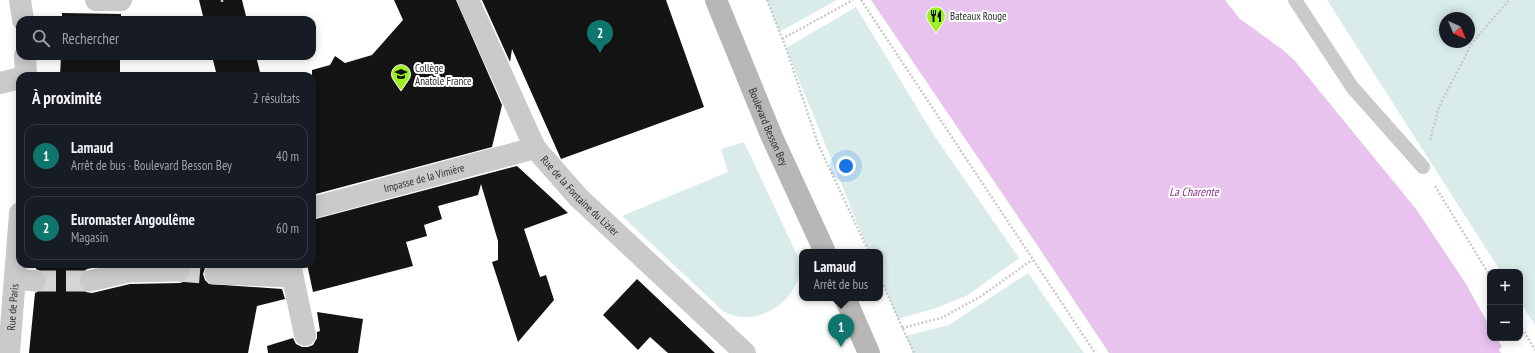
<!DOCTYPE html>
<html lang="fr">
<head>
<meta charset="utf-8">
<style>
	body { margin:0; font-family:"PT Sans Narrow",sans-serif; background:#20242c; color:#f1f3f6 }
	.controls { position:absolute; right:12px; bottom:12px; display:grid; overflow:hidden; border-radius:8px; box-shadow:0 2px 10px #0003 }
	.controls button { width:36px; height:36px; display:grid; place-items:center; padding:0; border:0; border-bottom:1px solid #363941; background:#171b24; color:#f1f3f6; font:20px sans-serif }
	.compass { position:absolute; left:1439px; top:12px; width:36px; height:36px; border-radius:50%; background:#171b24; box-shadow:0 2px 10px #0003; rotate:136deg }
	.you { position:absolute; left:846px; top:166px; width:14px; height:14px; margin:-10px; border:3px solid #fff; border-radius:50%; background:#1a73e8; box-shadow:0 0 0 6px #1a73e833 }
	.badge { display:grid; place-items:center; width:26px; height:26px; border-radius:50%; background:#0f766e; color:#fff; font-size:13px; font-weight:700 }
	.pin { position:absolute; translate:-50% -33px; filter:drop-shadow(0 1px 2px #0008) }
	.pin::after { content:''; position:absolute; top:21px; width:14px; height:12px; background:inherit; clip-path:polygon(0 0,100% 0,50% 100%) }
	.popup { position:absolute; left:799px; top:249px; width:84px; height:52px; box-sizing:border-box; display:grid; place-content:center; border-radius:8px; background:#171b24; filter:drop-shadow(0 1px 3px #0005); font-size:13px; white-space:nowrap; color:#9ea1a6 }
	.popup b { font-size:15px; color:#f1f3f6 }
	.popup::after { content:''; position:absolute; left:50%; top:100%; margin-left:-8px; border:8px solid transparent; border-top-color:#171b24 }
	.list { margin:0; padding:0; list-style:none }
	h2 { display:flex; justify-content:space-between; align-items:center; height:52px; margin:0; padding:0 16px; font-size:17px }
	h2 small { font-size:13px; font-weight:400; color:#9ea1a6 }
	.list li { display:grid; grid-template-columns:26px 1fr auto; gap:12px; align-items:center; box-sizing:border-box; height:64px; margin:0 8px 8px; padding:0 8px; border:1px solid #363941; border-radius:12px }
	.list b { display:block; font-size:15px; white-space:nowrap }
	.list p { margin:0; font-size:13px; white-space:nowrap; color:#9ea1a6 }
	.list em { font-size:13px; font-style:normal; color:#9ea1a6 }
	.icon { flex:none; width:22px; height:22px; fill:none; stroke:currentColor; stroke-width:2; stroke-linecap:round; stroke-linejoin:round }
	.map { position:relative; flex:none; width:1535px; height:353px; overflow:hidden }
	.search { position:absolute; background:#171b24; box-shadow:0 2px 10px #0003; left:16px; top:16px; width:300px; height:44px; display:flex; align-items:center; gap:10px; box-sizing:border-box; padding:0 14px; border-radius:12px; color:#9ea1a6; font-size:15px }
	.panel { position:absolute; background:#171b24; box-shadow:0 2px 10px #0003; left:16px; top:72px; width:300px; height:196px; border-radius:12px }
	.map>svg:first-child { display:block }
	.green { fill:#d9ecea; fill-rule:evenodd }
	.water { fill:#e7c3ed }
	.building { fill:#141414 }
	.lines { fill:none; stroke-linecap:round; stroke-linejoin:round }
	.pedestrian-tunnel { stroke:#d5d5d5; stroke-width:21; stroke-dasharray:21 10; stroke-linecap:butt }
	.path { stroke:#cacaca; stroke-width:2.5; stroke-dasharray:2 2; stroke-linecap:butt }
	.service { stroke:#cacaca; stroke-width:14 }
	.pedestrian { stroke:#cacaca; stroke-width:21 }
	.minor { stroke:#cacaca; stroke-width:22 }
	.tertiary { stroke:#cacaca; stroke-width:22 }
	.secondary { stroke:#b7b7b7; stroke-width:22 }
	.labels { text-anchor:middle; stroke-width:4; stroke-linejoin:round; paint-order:stroke }
	.poi-label { font-size:11px; fill:#2d2d2d; stroke:#fff; text-anchor:start }
	.street-label { font-size:11px; fill:#2d2d2d; stroke:#fff }
	.water-label { font-size:12px; font-style:italic; fill:#873693; stroke:#fff }
</style>
</head>
<body>
<div class="map">
<svg width="1535" height="353" viewBox="0 0 1535 353">
	<rect width="100%" height="100%" fill="#fff"/>
	<g class="green">
		<polygon points="767,0 837,0 779,32"/>
		<path d="M 1327,0 L 1535,0 L 1535,325 L 1520,302 L 1520,272 L 1501,272 ZM 1445,18 L 1469,18 L 1469,42 L 1445,42 Z"/>
		<polygon points="856,7 933,134 1019,258 968,295 936,308 898,319 880,278 880,252 869,252 786,48"/>
		<path d="M 744,142 L 798,257 C 799,263 801,271 799,276 C 791,307 751,328 723,311 L 622,216 L 728,172 L 721,149 Z"/>
		<polygon points="1028,273 1084,353 914,353 905,336 949,325"/>
	</g>
	<polygon class="water" points="871,0 1225,0 1240,19 1283,50 1295,61 1416,209 1466,284 1490,327 1490,338 1497,338 1502,347 1499,349 1501,353 1109,353 1027,230"/>
	<g class="building">
		<polygon points="199,0 242,0 247,20 204,20"/>
		<polygon points="394,0 456,0 502,105 492,147 312,195 312,70 330,65 335,56 345,63 372,55 403,20"/>
		<polygon points="482,0 666,0 704,107 561,159 512,49 510,62"/>
		<polygon points="62,13 121,14 121,20 62,20"/>
		<polygon points="61,56 120,56 120,76 60,76"/>
		<polygon points="212,56 256,56 261,76 217,76"/>
		<polygon points="517,166 568,213 524,229 540,277 546,275 554,300 518,342 492,262 498,260 498,241 481,184 478,195 438,206 442,219 424,225 427,236 406,242 413,266 313,292 307,264 312,264 312,220"/>
		<polygon points="36,264 110,264 87,269 82,273 78,278 78,284 86,292 92,293 130,284 180,283 186,281 190,276 191,270 189,264 209,264 205,268 203,274 205,280 209,284 282,289 285,299 257,306 248,353 29,353 35,293 44,288 47,282 46,276 42,272 36,269"/>
		<polygon points="637,279 673,313 715,353 668,353 650,337 638,350 603,315"/>
		<polygon points="317,312 363,319 358,353 268,353 267,346 293,338 296,344 302,347 308,347 313,345 317,338 317,332 320,331"/>
	</g>
	<g class="lines">
		<g class="pedestrian-tunnel">
			<polyline points="179,271 215,274"/>
			<polyline points="35,281 90,281"/>
		</g>
		<g class="path">
			<polyline points="222,0 222,3"/>
			<polyline points="767,0 786,48 818,144 869,252"/>
			<polyline points="861,0 1095,353"/>
			<polyline points="782,39 853,0"/>
			<polyline points="1430,140 1439,107 1472,43 1509,0"/>
			<polyline points="1435,186 1490,276"/>
			<polyline points="880,278 914,353"/>
			<polyline points="1520,325 1535,350"/>
			<polyline points="902,328 941,318 980,297 1032,260"/>
		</g>
		<polyline class="service" points="1295,0 1352,87 1423,167"/>
		<g class="pedestrian">
			<polyline points="215,274 293,277"/>
			<polyline points="15,279 35,281"/>
			<polyline points="90,281 129,272 179,271"/>
		</g>
		<g class="minor">
			<polyline points="96,0 121,0"/>
			<path id="s1" d="M 468,0 L 535,148 L 578,197 L 745,353"/>
			<polyline points="0,83 20,78"/>
			<path id="s2" d="M 312,208 L 535,148"/>
			<polyline points="290,264 305,335"/>
		</g>
		<g class="tertiary">
			<polyline points="20,0 23,20"/>
			<polyline points="25,56 26,76"/>
			<path id="s3" d="M 9,353 L 20,213"/>
		</g>
		<g class="secondary">
			<path id="s4" d="M 716,0 L 772,137 L 825,252"/>
			<polyline points="845,298 869,353"/>
		</g>
	</g>
	<defs>
		<g id="restaurant-pin" transform="scale(1)"><path d="M0 17L-7.5 6A9.5 9.5 0 1 1 7.5 6Z" fill="#9ef022" stroke="#fff"/><path d="M-5-6h1v4h1v-4h1v4h1v-4h1v5L-1.5 .5V6h-2V.5L-5-1ZM5-6V6H3V1.5H1.5Q1.5-4 5-6Z" fill="#111"/></g>
		<g id="school-pin" transform="scale(1)"><path d="M0 17L-7.5 6A9.5 9.5 0 1 1 7.5 6Z" fill="#9ef022" stroke="#fff"/><path d="M0-5L7-2L0 1L-7-2ZM-4 1L0 2.5L4 1V4Q0 6-4 4Z" fill="#111"/></g>
	</defs>
	<g fill-rule="evenodd">
		<use href="#restaurant-pin" x="936" y="16"/>
		<use href="#school-pin" x="401" y="74"/>
	</g>
	<g class="labels">
		<g class="poi-label">
			<text x="950" y="20">Bateaux Rouge</text>
			<text x="415" y="72">Collège<tspan x="415" dy="13">Anatole France</tspan></text>
		</g>
		<g class="street-label">
			<text dy="4" stroke="none"><textPath href="#s4" startOffset="137">Boulevard Besson Bey</textPath></text>
			<text dy="4" stroke="none"><textPath href="#s2" startOffset="116">Impasse de la Vimière</textPath></text>
			<text dy="4" stroke="none"><textPath href="#s1" startOffset="228">Rue de la Fontaine du Lizier</textPath></text>
			<text dy="4" stroke="none"><textPath href="#s3" startOffset="46">Rue de Paris</textPath></text>
		</g>
		<g class="water-label">
			<text x="1194" y="196">La Charente</text>
		</g>
	</g>
</svg>
<div class="controls">
<button>+</button>
<button>−</button>
</div>
<svg class="compass" viewBox="-18 -18 36 36"><path d="M0-13l5 13h-10z" fill="#e53935"/><path d="M0 13l5-13h-10z" fill="#9ea1a6"/></svg>
<div class="you"></div>
<div class="pin badge" style="left:841px;top:347px">1</div>
<div class="popup"><b>Lamaud</b>Arrêt de bus</div>
<div class="pin badge" style="left:600px;top:53px">2</div>
<div class="search"><svg class="icon" aria-label="search" viewBox="0 0 24 24"><circle cx="10" cy="10" r="6"/><path d="M15 15l6 6"/></svg>Rechercher</div>
<section class="panel">
<h2>À proximité<small>2 résultats</small></h2>
<ul class="list">
<li><span class="badge">1</span><div><b>Lamaud</b><p>Arrêt de bus · Boulevard Besson Bey</p></div><em>40 m</em></li>
<li><span class="badge">2</span><div><b>Euromaster Angoulême</b><p>Magasin</p></div><em>60 m</em></li>
</ul>
</section>
</div>
</body>
</html>
